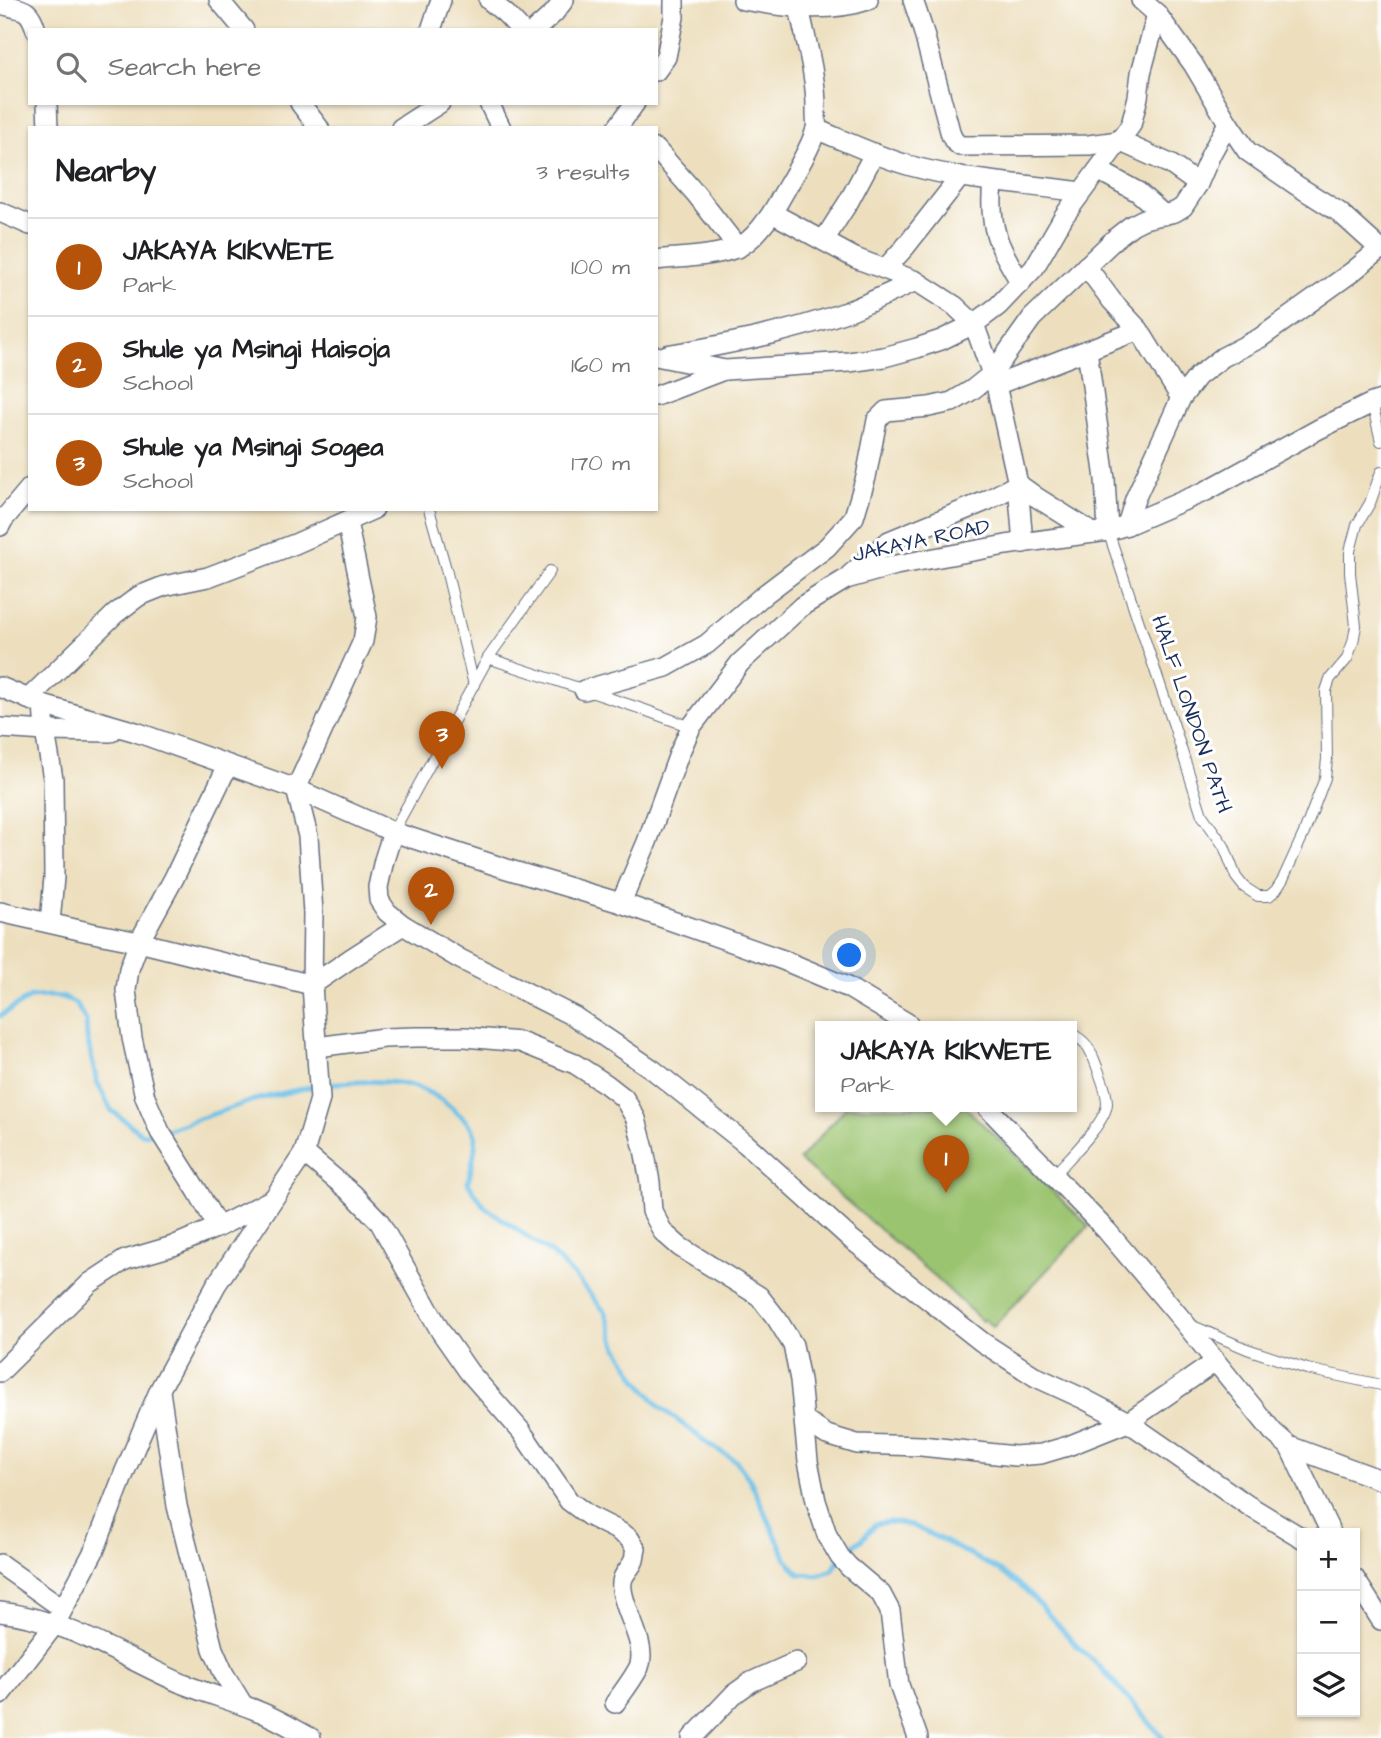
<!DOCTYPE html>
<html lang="en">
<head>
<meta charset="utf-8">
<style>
	body { margin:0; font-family:"Architects Daughter",sans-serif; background:#f6f6f6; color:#202124 }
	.controls { position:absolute; right:21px; bottom:21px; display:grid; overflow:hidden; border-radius:0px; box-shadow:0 2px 5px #0004 }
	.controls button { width:63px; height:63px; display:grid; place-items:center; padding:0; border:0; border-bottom:2px solid #e0e0e0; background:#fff; color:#202124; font:35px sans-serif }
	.you { position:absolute; left:850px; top:956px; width:24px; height:24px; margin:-18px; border:5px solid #fff; border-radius:50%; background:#1a73e8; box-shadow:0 0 0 10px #1a73e833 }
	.badge { display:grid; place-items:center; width:46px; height:46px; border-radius:50%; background:#b45309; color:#fff; font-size:23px; font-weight:700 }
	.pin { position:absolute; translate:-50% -58px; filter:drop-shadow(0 2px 4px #0008) }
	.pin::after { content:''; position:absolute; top:37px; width:24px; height:21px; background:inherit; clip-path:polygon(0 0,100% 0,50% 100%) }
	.popup { position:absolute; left:815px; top:1021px; width:262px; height:91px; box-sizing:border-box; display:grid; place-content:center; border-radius:0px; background:#fff; filter:drop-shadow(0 2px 5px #0005); font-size:23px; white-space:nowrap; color:#757577 }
	.popup b { font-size:26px; color:#202124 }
	.popup::after { content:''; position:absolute; left:50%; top:100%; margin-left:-14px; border:14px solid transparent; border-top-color:#fff }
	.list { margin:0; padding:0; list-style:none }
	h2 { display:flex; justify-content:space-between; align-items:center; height:91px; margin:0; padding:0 28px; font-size:30px }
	h2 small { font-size:23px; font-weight:400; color:#757577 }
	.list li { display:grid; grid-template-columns:46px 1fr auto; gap:21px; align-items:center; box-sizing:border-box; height:98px; padding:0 28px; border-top:2px solid #e0e0e0 }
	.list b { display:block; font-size:26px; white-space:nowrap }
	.list p { margin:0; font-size:23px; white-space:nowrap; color:#757577 }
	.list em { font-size:23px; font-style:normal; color:#757577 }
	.icon { flex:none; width:38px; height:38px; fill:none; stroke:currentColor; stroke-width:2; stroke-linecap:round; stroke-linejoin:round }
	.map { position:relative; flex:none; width:1381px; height:1738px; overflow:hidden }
	.search { position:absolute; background:#fff; box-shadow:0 2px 5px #0004; left:28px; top:28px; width:630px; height:77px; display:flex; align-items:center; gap:18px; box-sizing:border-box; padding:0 24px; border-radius:0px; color:#757577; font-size:26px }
	.panel { position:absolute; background:#fff; box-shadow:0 2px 5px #0004; left:28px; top:126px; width:630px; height:385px; border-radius:0px }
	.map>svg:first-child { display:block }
	.green { fill:#9bc470; stroke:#5b7a67; stroke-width:2 }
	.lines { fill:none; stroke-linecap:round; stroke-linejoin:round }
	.stream { stroke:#69bfe6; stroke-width:5 }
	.service-casing { stroke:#646d80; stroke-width:12 }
	.minor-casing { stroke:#646d80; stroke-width:22 }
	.service { stroke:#fff; stroke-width:10 }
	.minor { stroke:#fff; stroke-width:19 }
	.labels { text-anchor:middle; stroke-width:6; stroke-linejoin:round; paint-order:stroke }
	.street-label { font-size:21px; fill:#1b2f5e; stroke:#fff }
</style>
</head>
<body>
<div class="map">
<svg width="1381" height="1738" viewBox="0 0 1381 1738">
	<rect width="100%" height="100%" fill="#fff"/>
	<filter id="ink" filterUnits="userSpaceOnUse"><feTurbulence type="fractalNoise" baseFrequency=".0143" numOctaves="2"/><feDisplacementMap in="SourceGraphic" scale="14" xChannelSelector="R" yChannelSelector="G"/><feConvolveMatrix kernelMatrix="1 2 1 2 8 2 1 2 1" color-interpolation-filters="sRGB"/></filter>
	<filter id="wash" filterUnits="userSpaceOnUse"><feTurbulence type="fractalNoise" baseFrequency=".00686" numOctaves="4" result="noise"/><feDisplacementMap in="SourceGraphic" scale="28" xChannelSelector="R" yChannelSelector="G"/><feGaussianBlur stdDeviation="1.57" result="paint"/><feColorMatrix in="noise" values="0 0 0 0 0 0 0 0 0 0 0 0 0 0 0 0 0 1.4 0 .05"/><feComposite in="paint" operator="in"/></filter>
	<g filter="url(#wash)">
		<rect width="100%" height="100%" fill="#eddfbe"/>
		<polygon class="green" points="846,1107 965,1107 1089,1226 993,1327 984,1319 982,1321 936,1278 799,1160"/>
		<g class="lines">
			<g class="stream">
				<polyline points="0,1016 31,997 50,996 62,997 76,1004 86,1021 87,1038 97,1082 111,1110 142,1134 160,1132 254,1100 314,1086"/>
				<path d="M 323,1084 C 373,1081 416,1074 455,1111 C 463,1117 472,1125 475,1135 C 478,1143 470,1173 468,1183 L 485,1207 L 552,1254 L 579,1281 L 606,1313 L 616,1345 L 638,1380 L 660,1407 L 710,1445 L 736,1461 L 750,1480 L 787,1560 L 799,1574 L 817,1575 L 833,1570 L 840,1557 L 862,1539 L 875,1524 L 890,1522 L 911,1525 L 942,1540 L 1000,1571 L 1029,1593 L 1076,1645 L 1102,1669 L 1163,1738"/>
			</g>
		</g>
	</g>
	<g filter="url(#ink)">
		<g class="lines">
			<g class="service-casing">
				<g id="service">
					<polyline points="1372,403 1381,441"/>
					<polyline points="429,509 446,569 474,685"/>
					<polyline points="1108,531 1174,726 1202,815 1224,846 1236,877 1244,887 1258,896 1269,896 1276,890 1283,879 1304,833 1325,778 1327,759 1326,691 1330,679 1347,659 1353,642 1356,626 1350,573 1350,551 1357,525 1370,503 1381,472"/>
					<polyline points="488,658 642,709 691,727"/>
					<polyline points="393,832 488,658 550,571"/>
					<path d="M 1053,1176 C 1067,1160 1107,1122 1107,1103 C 1107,1091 1101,1078 1097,1067 C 1091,1051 1088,1042 1072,1034"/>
					<polyline points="1193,1326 1247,1349 1307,1369 1381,1385"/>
				</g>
			</g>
			<g class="minor-casing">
				<g id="minor">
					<polyline points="219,0 244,30"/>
					<polyline points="489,0 506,14 521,30"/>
					<path d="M 743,0 C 783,7 829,13 868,0"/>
					<polyline points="913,0 923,30 951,135 954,141 960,146 1089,145 1119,141 1170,164 1198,184"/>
					<polyline points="1141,0 1157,14 1193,64 1228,123 1247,151 1296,185 1339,212 1381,250"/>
					<path d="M 0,4 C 22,10 29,6 36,30"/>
					<polyline points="431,30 441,0"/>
					<polyline points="535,30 554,13 564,0"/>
					<polyline points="656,71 666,57 674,17 674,0"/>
					<polyline points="47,103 48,128"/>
					<polyline points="300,103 319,128"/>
					<polyline points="489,103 501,128"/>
					<polyline points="401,128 440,103"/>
					<polyline points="617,128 635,103"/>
					<path d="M 816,129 C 847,142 878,157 911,166 C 966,181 1025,184 1081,192"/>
					<polyline points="656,149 696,194 738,248"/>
					<polyline points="1098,170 1138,192 1164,215"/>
					<path d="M 993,182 C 988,227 998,246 1021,283"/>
					<polyline points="0,212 30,225"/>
					<polyline points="772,213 855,258 916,281 955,306 974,324 996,385 1018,484 1023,543"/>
					<polyline points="824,240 849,201 874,154"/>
					<path d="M 656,260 C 681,257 713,257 736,248 C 752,243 771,216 779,201 C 790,181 810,151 816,129 C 817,125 816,118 816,113 C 817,78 806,42 799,7"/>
					<polyline points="1086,266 1112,301 1139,330 1181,398"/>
					<polyline points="885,269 906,246 961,176"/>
					<polyline points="1087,350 1105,479 1108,531"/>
					<path d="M 667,355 C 727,344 788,333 846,312 C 870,303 893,291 916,281"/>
					<polyline points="656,356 725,370 849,362 884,357 917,348 941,340 974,324 998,306 1034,268 1064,216 1131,125 1138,97 1141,73 1157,14"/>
					<polyline points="996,385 1139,330"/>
					<polyline points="656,396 724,370"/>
					<polyline points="1127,525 1135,499 1181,398 1198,376 1223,357 1260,338 1352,272 1380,249"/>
					<polyline points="0,526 3,520 30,488"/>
					<polyline points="850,575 889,541 986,501 1018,484 1036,497 1093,533"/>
					<polyline points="0,687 43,705 136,732 296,789 393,832 507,869 621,903 783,960 847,987 907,1023 910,1027"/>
					<polyline points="584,690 666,667 707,644 765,594 827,547 854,517 866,477 877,420 886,411 929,407 952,402 972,390 992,374 1032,318 1118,236 1132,225 1144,219 1175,212 1183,207 1198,184 1211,154 1228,123"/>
					<polyline points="28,699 115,614 139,596 164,586 208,577 295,544 374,509"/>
					<polyline points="43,705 45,731 53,779 54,877 50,923"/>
					<polyline points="0,728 45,731 111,732"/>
					<polyline points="393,832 384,860 378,887 379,900 387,912 403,925 460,959 575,1017 652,1069 746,1144 851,1239 982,1342 1036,1377 1084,1399 1128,1422 1249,1506 1302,1538"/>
					<polyline points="621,903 647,842 679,754 691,727 740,663 802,606 846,579 896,565 1006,545 1108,531 1127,525 1206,491 1319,429 1372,403 1381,400"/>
					<polyline points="0,912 88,932 139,942 312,985 350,959 403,925"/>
					<polyline points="317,1047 384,1038 416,1037 465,1037 520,1042 575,1064 606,1084 624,1098 636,1119 644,1149 650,1182 652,1211 663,1232 680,1247 759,1296 777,1319 793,1345 800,1380 808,1461 816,1501 827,1535 840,1557 849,1567 881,1594 890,1611 899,1685 918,1738"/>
					<polyline points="987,1107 1107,1231 1183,1321 1273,1432 1289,1446 1381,1480"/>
					<path d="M 304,1153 L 353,1194 L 379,1221 L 441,1332 L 469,1372 L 521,1431 L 569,1501 L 589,1516 L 615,1529 L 629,1538 L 636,1549 C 635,1552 635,1556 634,1560 C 630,1571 620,1574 622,1589 C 624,1612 648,1645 639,1667 C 633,1679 623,1692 615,1703"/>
					<polyline points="218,1227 198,1192 160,1132 145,1097 132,1038 126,990 129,969 139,942 174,878 228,765"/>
					<polyline points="0,1372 90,1283 125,1260 173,1246 218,1227 269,1201"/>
					<polyline points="160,1391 177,1506 213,1649 224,1674 243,1705"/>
					<polyline points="805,1421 827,1435 857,1444 921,1446 1015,1456 1041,1454 1068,1446 1128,1422 1215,1362"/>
					<polyline points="1289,1446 1331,1533"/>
					<polyline points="0,1564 62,1608"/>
					<polyline points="1355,1579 1381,1620"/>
					<path d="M 0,1612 C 67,1619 123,1658 183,1684 C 208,1694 234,1701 258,1711 C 276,1718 294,1729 311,1738"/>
					<polyline points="0,1695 55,1624 95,1549 125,1471 160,1389 216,1285 304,1153 320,1099 312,985 313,913 308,836 296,789 363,641 367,617 347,522"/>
					<polyline points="692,1738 734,1694 751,1682 796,1662"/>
				</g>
			</g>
			<use href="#service" class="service"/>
			<use href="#minor" class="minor"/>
		</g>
	</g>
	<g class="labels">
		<g class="street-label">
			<text transform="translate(921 540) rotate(-12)" y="7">JAKAYA ROAD</text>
			<text transform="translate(1192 714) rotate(71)" y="7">HALF LONDON PATH</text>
		</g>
	</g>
</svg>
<div class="controls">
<button>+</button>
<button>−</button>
<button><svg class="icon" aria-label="layers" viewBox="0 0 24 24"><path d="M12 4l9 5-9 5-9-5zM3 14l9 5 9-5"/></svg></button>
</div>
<div class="you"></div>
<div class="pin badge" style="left:946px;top:1193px">1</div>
<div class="popup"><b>JAKAYA KIKWETE</b>Park</div>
<div class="pin badge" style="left:431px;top:925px">2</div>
<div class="pin badge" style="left:442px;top:769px">3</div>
<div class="search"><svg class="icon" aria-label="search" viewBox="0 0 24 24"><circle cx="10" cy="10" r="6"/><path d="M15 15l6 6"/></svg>Search here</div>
<section class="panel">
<h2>Nearby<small>3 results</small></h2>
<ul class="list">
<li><span class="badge">1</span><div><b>JAKAYA KIKWETE</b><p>Park</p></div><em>100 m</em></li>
<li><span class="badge">2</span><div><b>Shule ya Msingi Haisoja</b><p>School</p></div><em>160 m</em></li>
<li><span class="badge">3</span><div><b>Shule ya Msingi Sogea</b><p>School</p></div><em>170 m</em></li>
</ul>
</section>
</div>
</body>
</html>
